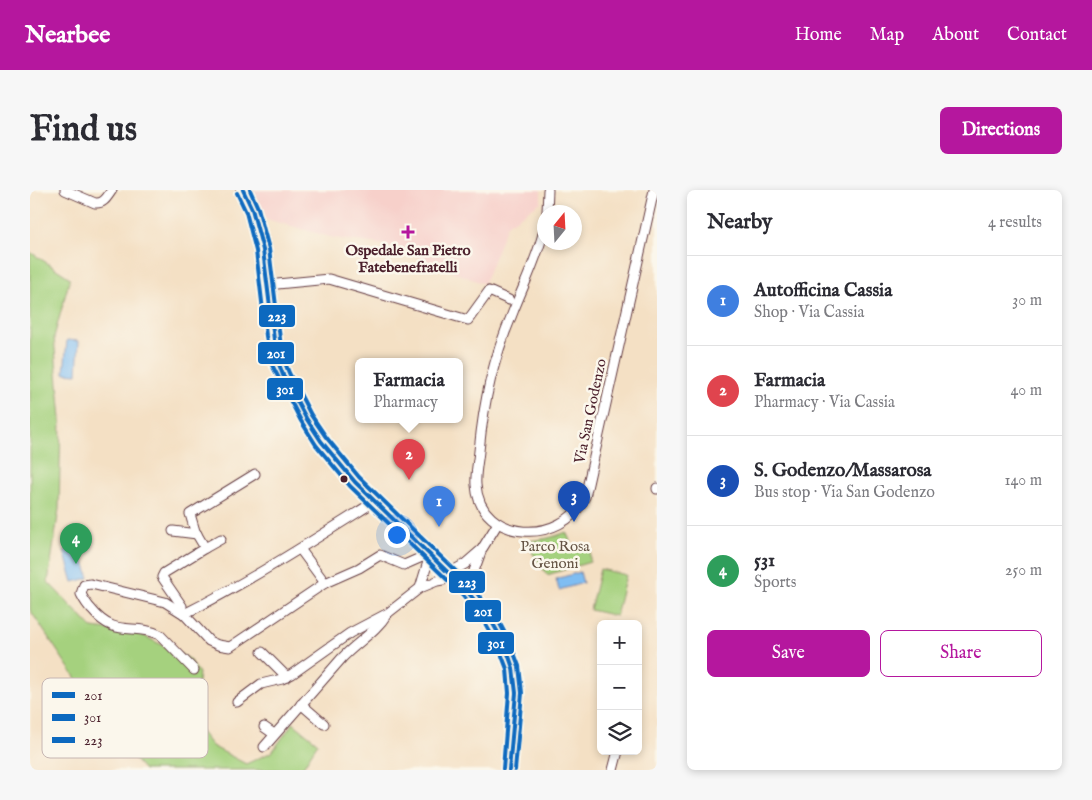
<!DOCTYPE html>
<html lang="en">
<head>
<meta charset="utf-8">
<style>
	body { margin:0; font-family:"IM FELL English",serif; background:#f7f7f7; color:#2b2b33 }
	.controls { position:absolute; right:15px; bottom:15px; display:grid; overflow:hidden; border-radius:8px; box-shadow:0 2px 8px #0003 }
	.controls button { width:45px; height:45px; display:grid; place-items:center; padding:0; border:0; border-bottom:1px solid #e1e1e2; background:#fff; color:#2b2b33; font:25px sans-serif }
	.compass { position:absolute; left:507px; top:15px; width:45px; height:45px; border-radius:50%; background:#fff; box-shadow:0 2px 8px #0003; rotate:18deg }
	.you { position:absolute; left:366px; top:344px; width:18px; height:18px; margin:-12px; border:4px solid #fff; border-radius:50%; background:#1a73e8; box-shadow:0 0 0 8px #1a73e833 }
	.badge { display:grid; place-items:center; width:32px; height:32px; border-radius:50%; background:#b5179e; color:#fff; font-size:16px; font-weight:700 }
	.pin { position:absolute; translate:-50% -41px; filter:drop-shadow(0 1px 2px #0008) }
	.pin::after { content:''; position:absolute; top:26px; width:18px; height:15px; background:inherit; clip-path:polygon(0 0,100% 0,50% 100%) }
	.popup { position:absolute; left:325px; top:168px; width:108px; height:65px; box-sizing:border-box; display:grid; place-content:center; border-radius:8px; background:#fff; filter:drop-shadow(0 1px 4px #0005); font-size:16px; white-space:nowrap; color:#7c7c81 }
	.popup b { font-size:19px; color:#2b2b33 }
	.popup::after { content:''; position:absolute; left:50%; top:100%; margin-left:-10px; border:10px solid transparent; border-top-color:#fff }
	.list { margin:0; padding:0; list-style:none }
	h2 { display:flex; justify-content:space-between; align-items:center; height:65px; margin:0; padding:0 20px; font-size:21px }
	h2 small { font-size:16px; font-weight:400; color:#7c7c81 }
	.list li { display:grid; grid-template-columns:32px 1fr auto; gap:15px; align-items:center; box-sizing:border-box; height:90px; padding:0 20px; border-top:1px solid #e1e1e2 }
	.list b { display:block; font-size:19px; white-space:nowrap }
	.list p { margin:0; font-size:16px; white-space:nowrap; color:#7c7c81 }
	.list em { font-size:16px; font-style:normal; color:#7c7c81 }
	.actions { display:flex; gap:10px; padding:15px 20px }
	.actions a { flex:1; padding:11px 0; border:1px solid #b5179e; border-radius:8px; text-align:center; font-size:18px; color:#b5179e }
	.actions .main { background:#b5179e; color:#fff }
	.icon { flex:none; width:28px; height:28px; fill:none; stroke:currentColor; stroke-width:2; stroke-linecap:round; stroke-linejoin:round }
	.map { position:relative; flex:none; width:627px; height:580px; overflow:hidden; border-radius:8px }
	header { display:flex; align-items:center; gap:30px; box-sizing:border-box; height:70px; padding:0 25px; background:#b5179e; color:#fff }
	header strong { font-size:24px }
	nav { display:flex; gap:28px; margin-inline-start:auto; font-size:18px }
	.intro { display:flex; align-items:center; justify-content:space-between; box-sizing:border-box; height:120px; padding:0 30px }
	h1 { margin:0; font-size:35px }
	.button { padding:12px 22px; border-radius:8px; background:#b5179e; color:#fff; font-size:18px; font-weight:700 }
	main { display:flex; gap:30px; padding:0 30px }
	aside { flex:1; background:#fff; border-radius:8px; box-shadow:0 2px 8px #0003 }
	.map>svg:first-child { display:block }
	.built { fill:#f7d0ca }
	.green { fill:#a5d17e; stroke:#787854 }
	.water { fill:#7fbdf2; stroke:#646e8e }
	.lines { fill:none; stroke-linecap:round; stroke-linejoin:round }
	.minor-casing { stroke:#643c42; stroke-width:11 }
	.primary-casing { stroke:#643c42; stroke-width:16 }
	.minor { stroke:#fff; stroke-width:9 }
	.primary { stroke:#fff; stroke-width:14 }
	.bus-1-casing { stroke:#fbf7ec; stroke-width:8 }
	.bus-2-casing { stroke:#fbf7ec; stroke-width:8 }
	.bus-3-casing { stroke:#fbf7ec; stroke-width:8 }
	.bus-1 { stroke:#0c69bf; stroke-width:4 }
	.bus-2 { stroke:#0c69bf; stroke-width:4 }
	.bus-3 { stroke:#0c69bf; stroke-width:4 }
	.poi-dot { fill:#b5179e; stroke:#fbf7ec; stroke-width:2 }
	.bus-dot { fill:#4a1f2b; stroke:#fbf7ec; stroke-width:2 }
	.labels { text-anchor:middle; stroke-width:5; stroke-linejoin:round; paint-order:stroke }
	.poi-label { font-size:15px; font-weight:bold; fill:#4a1f2b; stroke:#fbf7ec }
	.street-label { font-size:15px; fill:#4a1f2b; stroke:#fbf7ec }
	.park-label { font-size:15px; fill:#655444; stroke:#fbf7ec }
	.key { fill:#fbf7ec; stroke:#c6b6b2; stroke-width:1 }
	.key-label { font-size:14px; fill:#4a1f2b }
	.line-badge { stroke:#fbf7ec; stroke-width:2 }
	.badge-label { font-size:14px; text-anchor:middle; font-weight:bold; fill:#fff }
</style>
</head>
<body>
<header>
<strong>Nearbee</strong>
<nav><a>Home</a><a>Map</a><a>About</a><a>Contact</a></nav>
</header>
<div class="intro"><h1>Find us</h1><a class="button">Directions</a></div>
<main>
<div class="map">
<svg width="627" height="580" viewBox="0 0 627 580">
	<rect width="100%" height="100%" fill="#fbf7ec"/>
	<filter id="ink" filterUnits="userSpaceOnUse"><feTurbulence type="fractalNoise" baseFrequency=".02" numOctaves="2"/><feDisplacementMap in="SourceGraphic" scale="10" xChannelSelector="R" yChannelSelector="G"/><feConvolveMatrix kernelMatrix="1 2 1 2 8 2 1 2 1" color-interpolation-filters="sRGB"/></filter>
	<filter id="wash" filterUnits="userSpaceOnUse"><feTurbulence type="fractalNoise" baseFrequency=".0096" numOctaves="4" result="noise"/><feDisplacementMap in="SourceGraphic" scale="20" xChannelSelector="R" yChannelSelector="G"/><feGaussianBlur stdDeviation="1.12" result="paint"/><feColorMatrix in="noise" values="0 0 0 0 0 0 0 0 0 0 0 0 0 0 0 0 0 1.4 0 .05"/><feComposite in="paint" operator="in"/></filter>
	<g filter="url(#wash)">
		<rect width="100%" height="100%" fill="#f4e0c4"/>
		<polygon class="built" points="222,0 511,0 511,12 477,35 454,94 356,55 304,48 236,29"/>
		<g class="green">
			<polygon points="0,62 40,88 24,147 31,229 29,319 18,392 62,438 110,444 158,468 169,483 163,532 182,556 216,574 242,562 263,533 288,553 271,580 114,580 87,550 0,420"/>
			<path d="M 536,342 L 544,359 L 560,359 L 560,372 L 517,385 L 495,351 C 510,350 523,348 536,342 Z"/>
			<polygon points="570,379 596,385 586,426 560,420"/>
		</g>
		<g class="water">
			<polygon points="37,150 49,151 47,184 34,183"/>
			<polygon points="50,357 59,388 43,392 34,361"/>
			<polygon points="550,382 553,393 529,400 526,389"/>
		</g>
	</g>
	<g filter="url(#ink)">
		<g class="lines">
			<g class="minor-casing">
				<g id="minor">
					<path d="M 35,0 L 65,13 C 74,14 77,7 82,0"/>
					<polyline points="517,22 518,0"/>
					<path d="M 514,40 C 507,69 494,94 483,122 C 463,170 454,209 449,261 C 448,272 445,284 446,295 C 450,353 533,356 555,307 L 624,0"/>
					<polyline points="237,95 299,89 438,130 459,101 479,110"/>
					<polyline points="627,298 627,299"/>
					<polyline points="143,341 167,344"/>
					<polyline points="175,358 191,349"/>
					<polyline points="270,359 295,393"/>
					<polyline points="419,383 435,374 450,361"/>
					<polyline points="390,398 400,365"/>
					<polyline points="437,400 452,359 468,333"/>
					<polyline points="150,421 152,416 132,387 134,383 175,358 165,341 160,324 225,284"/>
					<path d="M 154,424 C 220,391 282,351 344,312"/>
					<polyline points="232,462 257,487"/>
					<path d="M 164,480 L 130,445 C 103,432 86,449 62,420 C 57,415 54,410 51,404 L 54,395 L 61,394 L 135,412 L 154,424 L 179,451 L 188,455 L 200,457 L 295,393 L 329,378 L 350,365 L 374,375 L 399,364"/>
					<polyline points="207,512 231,494 252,489 262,484 320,443 358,423 390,398 407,391 424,388"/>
					<polyline points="271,514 294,534"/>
					<polyline points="234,537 244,544"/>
					<path d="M 234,557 L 312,468 C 327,452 346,442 357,424"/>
					<polyline points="583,580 588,561"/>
				</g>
			</g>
			<g class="primary-casing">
				<path id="primary" d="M 213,0 C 241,51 234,110 246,166 C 249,179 257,192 263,204 C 295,272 350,315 401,367 C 410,376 420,384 429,392 C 451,414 476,448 483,478 C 490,511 481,547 479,580"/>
			</g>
			<use href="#minor" class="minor"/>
			<use href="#primary" class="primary"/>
			<g class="bus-1-casing">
				<polyline id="bus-1" points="213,0 222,19 233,60 246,166 253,185 276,228 291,251 325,292 437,401 462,432 475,455 483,478 486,503 479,580"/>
			</g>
			<g class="bus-2-casing">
				<polyline id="bus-2" points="207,3 216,22 226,61 236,146 241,173 271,231 286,255 320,296 433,405 456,435 469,458 477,479 479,503 473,579"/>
			</g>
			<g class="bus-3-casing">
				<polyline id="bus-3" points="220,0 228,18 239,59 252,165 259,183 281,225 296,247 329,287 442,397 467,428 480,453 489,476 492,503 485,580"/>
			</g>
			<use href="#bus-1" class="bus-1"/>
			<use href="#bus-2" class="bus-2"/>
			<use href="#bus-3" class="bus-3"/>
		</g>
	</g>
	<path class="poi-dot" d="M375.5 34.5h5v5h5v5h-5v5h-5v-5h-5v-5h5z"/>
	<circle class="bus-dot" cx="314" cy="289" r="4.5"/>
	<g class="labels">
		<g class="poi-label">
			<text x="378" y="65">Ospedale San Pietro<tspan x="378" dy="17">Fatebenefratelli</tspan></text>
		</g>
		<g class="street-label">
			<text transform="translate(560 221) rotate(-78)" y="5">Via San Godenzo</text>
		</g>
		<g class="park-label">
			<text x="525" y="361">Parco Rosa<tspan x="525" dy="17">Genoni</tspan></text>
		</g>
	</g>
	<rect x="12" y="488" width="166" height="80" rx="8" class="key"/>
	<rect x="22" y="502" width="23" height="6" fill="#0c69bf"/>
	<rect x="22" y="524" width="23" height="7" fill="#0c69bf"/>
	<rect x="22" y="547" width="23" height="6" fill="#0c69bf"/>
	<g class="key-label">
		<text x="54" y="510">201</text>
		<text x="54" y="532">301</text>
		<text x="54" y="555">223</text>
	</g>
	<g class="line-badge">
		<rect x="228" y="114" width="38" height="24" rx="5" fill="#0c69bf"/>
		<rect x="227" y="151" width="38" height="24" rx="5" fill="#0c69bf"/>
		<rect x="236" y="187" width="38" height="24" rx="5" fill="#0c69bf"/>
		<rect x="418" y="380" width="38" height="24" rx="5" fill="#0c69bf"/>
		<rect x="434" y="409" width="38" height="24" rx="5" fill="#0c69bf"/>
		<rect x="447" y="441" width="38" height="24" rx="5" fill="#0c69bf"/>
	</g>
	<g class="badge-label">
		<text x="247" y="131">223</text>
		<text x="246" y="168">201</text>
		<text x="255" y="204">301</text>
		<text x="437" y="397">223</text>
		<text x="453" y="426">201</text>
		<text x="466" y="458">301</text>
	</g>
</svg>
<div class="controls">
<button>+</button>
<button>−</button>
<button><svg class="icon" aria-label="layers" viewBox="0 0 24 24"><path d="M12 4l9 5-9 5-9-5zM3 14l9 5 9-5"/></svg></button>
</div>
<svg class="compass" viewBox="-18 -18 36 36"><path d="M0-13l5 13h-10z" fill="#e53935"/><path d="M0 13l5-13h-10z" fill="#7c7c81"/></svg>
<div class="you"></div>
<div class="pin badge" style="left:409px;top:337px;background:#3f7fe0">1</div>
<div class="pin badge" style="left:379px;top:290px;background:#e0444e">2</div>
<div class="popup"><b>Farmacia</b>Pharmacy</div>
<div class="pin badge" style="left:544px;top:332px;background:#1a4fb4">3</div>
<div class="pin badge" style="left:46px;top:374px;background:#2e9e5b">4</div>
</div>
<aside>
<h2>Nearby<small>4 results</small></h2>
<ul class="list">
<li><span class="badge" style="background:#3f7fe0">1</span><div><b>Autofficina Cassia</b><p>Shop · Via Cassia</p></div><em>30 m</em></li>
<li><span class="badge" style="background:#e0444e">2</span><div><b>Farmacia</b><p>Pharmacy · Via Cassia</p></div><em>40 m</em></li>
<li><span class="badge" style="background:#1a4fb4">3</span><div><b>S. Godenzo/Massarosa</b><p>Bus stop · Via San Godenzo</p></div><em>140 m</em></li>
<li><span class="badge" style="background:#2e9e5b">4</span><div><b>531</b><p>Sports</p></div><em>250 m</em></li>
</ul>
<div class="actions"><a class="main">Save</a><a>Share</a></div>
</aside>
</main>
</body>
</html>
